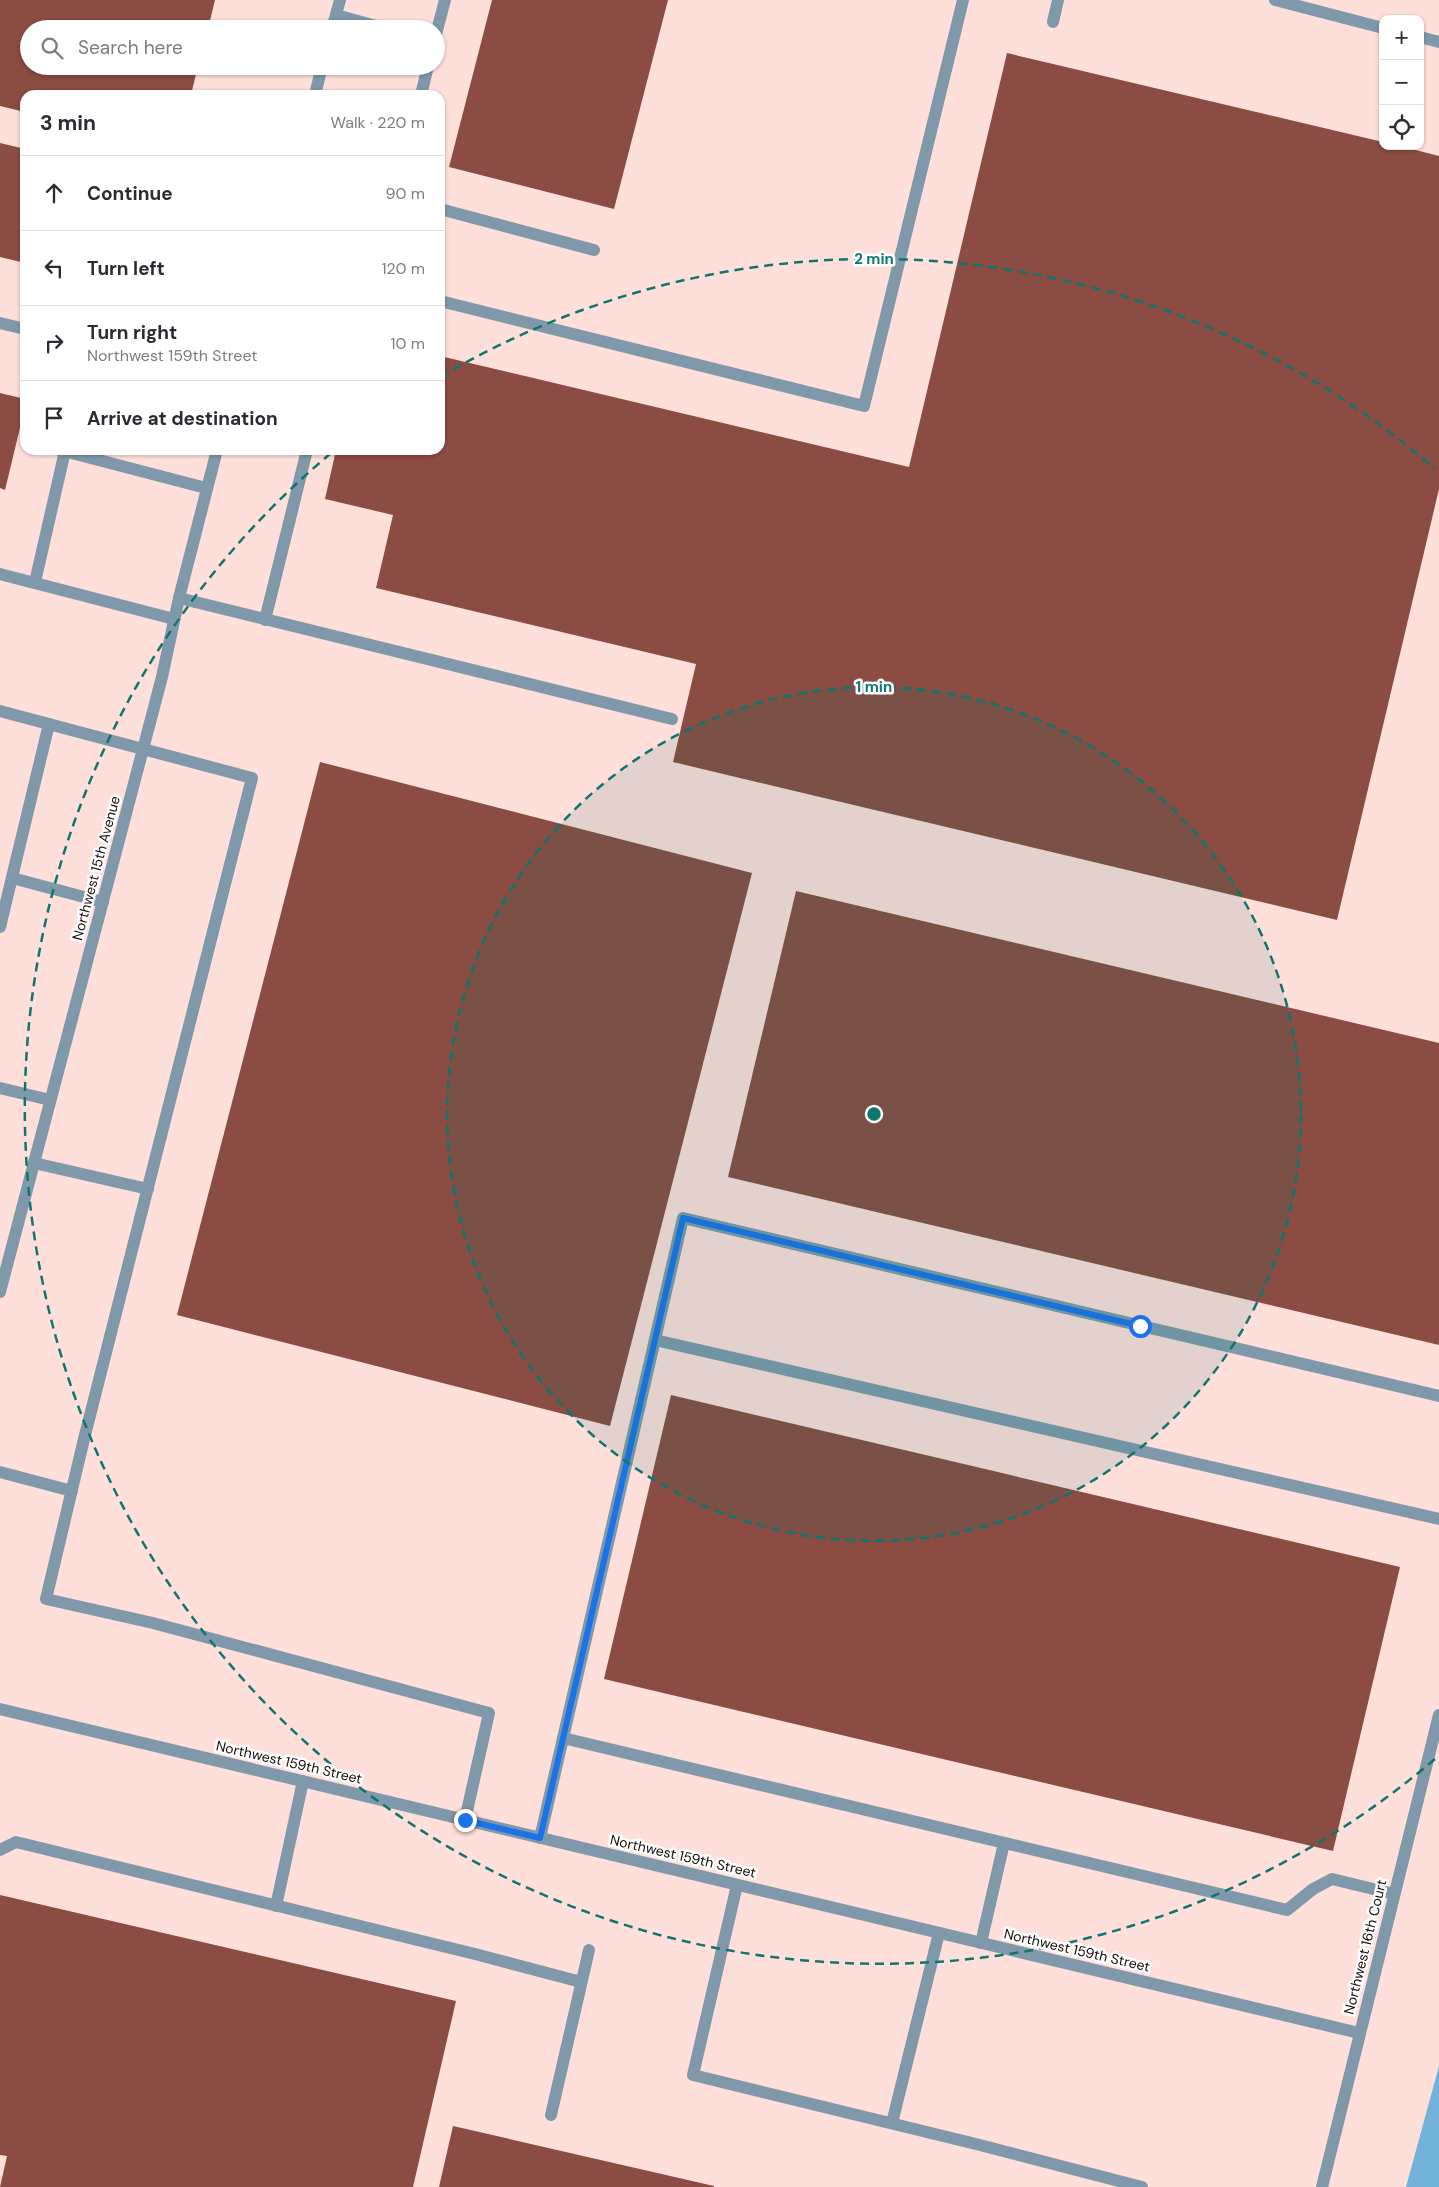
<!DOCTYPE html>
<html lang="en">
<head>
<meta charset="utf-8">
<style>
	body { margin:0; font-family:"DM Sans",sans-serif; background:#f2f2f3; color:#2b2b33 }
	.controls { position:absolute; right:15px; top:15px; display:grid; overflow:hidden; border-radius:10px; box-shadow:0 1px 4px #0004 }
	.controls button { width:45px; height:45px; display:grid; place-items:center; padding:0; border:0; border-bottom:1px solid #e1e1e2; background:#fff; color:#2b2b33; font:25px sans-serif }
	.stop { position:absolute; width:15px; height:15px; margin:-11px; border:4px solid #1a73e8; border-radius:50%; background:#fff }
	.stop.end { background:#1a73e8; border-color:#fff; box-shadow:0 1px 5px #0008 }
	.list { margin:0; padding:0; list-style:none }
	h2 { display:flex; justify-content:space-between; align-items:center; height:65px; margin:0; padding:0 20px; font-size:21px }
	h2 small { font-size:16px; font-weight:400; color:#7c7c81 }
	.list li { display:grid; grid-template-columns:32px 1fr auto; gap:15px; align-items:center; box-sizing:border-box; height:75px; padding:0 20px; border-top:1px solid #e1e1e2 }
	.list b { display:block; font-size:19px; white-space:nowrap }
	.list p { margin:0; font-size:16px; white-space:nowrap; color:#7c7c81 }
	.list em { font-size:16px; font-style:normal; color:#7c7c81 }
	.icon { flex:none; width:28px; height:28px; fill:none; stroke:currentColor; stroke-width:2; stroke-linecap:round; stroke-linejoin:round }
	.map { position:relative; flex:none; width:1439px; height:2187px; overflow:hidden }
	.search { position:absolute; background:#fff; box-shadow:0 1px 4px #0004; left:20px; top:20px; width:425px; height:55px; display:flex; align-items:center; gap:12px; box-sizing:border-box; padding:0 18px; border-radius:28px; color:#7c7c81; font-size:19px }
	.panel { position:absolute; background:#fff; box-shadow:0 1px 4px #0004; left:20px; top:90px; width:425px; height:365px; border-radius:15px }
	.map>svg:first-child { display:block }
	.water { fill:#73b3d9 }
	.building { fill:#8a4c43 }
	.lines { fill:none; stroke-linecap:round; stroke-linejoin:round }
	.service { stroke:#7f99aa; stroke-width:12 }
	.minor { stroke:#7f99aa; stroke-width:12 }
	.tertiary { stroke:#7f99aa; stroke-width:12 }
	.route { stroke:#1a73e8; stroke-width:6 }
	.ring { fill:none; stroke:#0f766e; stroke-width:2.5; stroke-dasharray:9 6 }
	.labels { text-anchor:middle; stroke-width:5; stroke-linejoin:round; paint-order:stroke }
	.street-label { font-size:14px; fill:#160c0a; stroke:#fff }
	.centre { fill:#0f766e; stroke:#fff; stroke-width:2.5 }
	.ring-label { font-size:15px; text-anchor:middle; font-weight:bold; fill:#0f766e; stroke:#fff; stroke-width:5; stroke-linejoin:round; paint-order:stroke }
</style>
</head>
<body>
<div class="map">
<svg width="1439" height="2187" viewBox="0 0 1439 2187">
	<rect width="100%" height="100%" fill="#ffdfda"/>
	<polygon class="water" points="1439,2066 1439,2187 1406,2187"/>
	<g class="building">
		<polygon points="0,0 215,0 208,29 29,29 29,66 198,66 191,95 25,95 25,112 0,106"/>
		<polygon points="492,0 668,0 614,209 449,167"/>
		<polygon points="1007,53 1383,142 1383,146 1400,146 1439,156 1439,489 1337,920 673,762 696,664 376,588 393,515 325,499 336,450 440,450 440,356 909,467"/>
		<polygon points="0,143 25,149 25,263 0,257"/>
		<polygon points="0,393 25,399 25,407 5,490 0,488"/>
		<polygon points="320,762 752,873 610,1426 177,1315"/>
		<polygon points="796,891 1439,1043 1439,1345 728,1177"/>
		<polygon points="671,1395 1400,1567 1333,1851 604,1679"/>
		<polygon points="0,1895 456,2001 413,2187 0,2187 7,2156 0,2155"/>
		<polygon points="453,2126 714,2186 714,2187 439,2187"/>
	</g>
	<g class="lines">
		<g class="service">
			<polyline points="1275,0 1383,28"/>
			<polyline points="336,15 387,29"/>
			<polyline points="1053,22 1058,0"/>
			<polyline points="436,34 445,0"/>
			<polyline points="1420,37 1439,42"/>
			<polyline points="421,95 428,66"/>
			<polyline points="440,209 594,250"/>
			<polyline points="440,301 864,406 963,0"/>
			<polyline points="0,323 25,329"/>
			<polyline points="60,450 206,488"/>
			<polyline points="0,574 174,619"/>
			<polyline points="35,582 65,451"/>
			<polyline points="179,598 672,719"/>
			<polyline points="265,620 307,450"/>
			<polyline points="0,711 252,778 84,1439 46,1599 153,1623 489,1713 465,1820"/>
			<polyline points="12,878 103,902"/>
			<polyline points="0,927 49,724"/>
			<polyline points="0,1088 50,1100"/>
			<polyline points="34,1163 148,1189"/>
			<polyline points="655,1340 1439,1519"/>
			<polyline points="0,1472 72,1491"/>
			<polyline points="563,1738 1287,1910 1313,1889 1332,1879 1394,1894"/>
			<polyline points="540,1838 683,1218 1439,1396"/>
			<polyline points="0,1850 16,1842 475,1954 581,1982"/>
			<polyline points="737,1885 693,2075 976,2144 1142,2187"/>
			<polyline points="276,1906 303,1781"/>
			<polyline points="981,1943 1004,1843"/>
			<polyline points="551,2115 589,1950"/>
			<polyline points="892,2123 939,1933"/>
		</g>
		<g class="minor">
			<polyline points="332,29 340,0"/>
			<polyline points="315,95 322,66"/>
			<polyline points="0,1292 162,677 179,598 217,450"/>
			<polyline points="0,1709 1359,2033"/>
		</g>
		<polyline class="tertiary" points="1322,2187 1439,1715"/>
	</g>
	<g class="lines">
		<polyline class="route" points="465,1820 540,1838 683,1218 1140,1326"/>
	</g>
	<circle cx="874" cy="1114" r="427" fill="#0f766e" fill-opacity=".12"/>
	<g class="ring">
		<circle cx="874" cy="1114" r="427"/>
		<path d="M1435 1759A855 855 0 1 1 330 454M440 377A855 855 0 0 1 1435 469"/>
	</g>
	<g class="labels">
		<g class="street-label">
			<text transform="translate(96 868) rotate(-75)" y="5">Northwest 15th Avenue</text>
			<text transform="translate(289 1762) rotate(13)" y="5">Northwest 159th Street</text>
			<text transform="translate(683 1856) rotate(13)" y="5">Northwest 159th Street</text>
			<text transform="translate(1365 1947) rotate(-76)" y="5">Northwest 16th Court</text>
			<text transform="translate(1077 1950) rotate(13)" y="5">Northwest 159th Street</text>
		</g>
	</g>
	<circle cx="874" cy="1114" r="8" class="centre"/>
	<g class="ring-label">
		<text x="874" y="264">2 min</text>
		<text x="874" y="692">1 min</text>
	</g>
</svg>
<div class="controls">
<button>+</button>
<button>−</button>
<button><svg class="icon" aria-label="locate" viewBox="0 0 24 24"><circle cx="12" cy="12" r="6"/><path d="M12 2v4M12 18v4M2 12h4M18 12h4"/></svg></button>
</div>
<div class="stop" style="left:1140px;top:1326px"></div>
<div class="stop end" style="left:465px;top:1820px"></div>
<div class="search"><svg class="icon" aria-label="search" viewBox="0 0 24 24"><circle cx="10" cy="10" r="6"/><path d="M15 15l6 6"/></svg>Search here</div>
<section class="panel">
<h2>3 min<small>Walk · 220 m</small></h2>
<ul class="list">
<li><svg class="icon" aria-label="ahead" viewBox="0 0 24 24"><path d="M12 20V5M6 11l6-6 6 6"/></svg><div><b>Continue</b></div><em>90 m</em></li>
<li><svg class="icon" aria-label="left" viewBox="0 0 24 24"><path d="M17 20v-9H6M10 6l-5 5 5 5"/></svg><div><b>Turn left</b></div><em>120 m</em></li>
<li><svg class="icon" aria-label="right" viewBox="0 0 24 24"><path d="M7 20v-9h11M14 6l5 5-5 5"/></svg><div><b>Turn right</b><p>Northwest 159th Street</p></div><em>10 m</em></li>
<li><svg class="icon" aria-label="arrive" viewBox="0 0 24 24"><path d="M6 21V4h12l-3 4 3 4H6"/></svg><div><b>Arrive at destination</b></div></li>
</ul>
</section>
</div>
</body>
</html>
